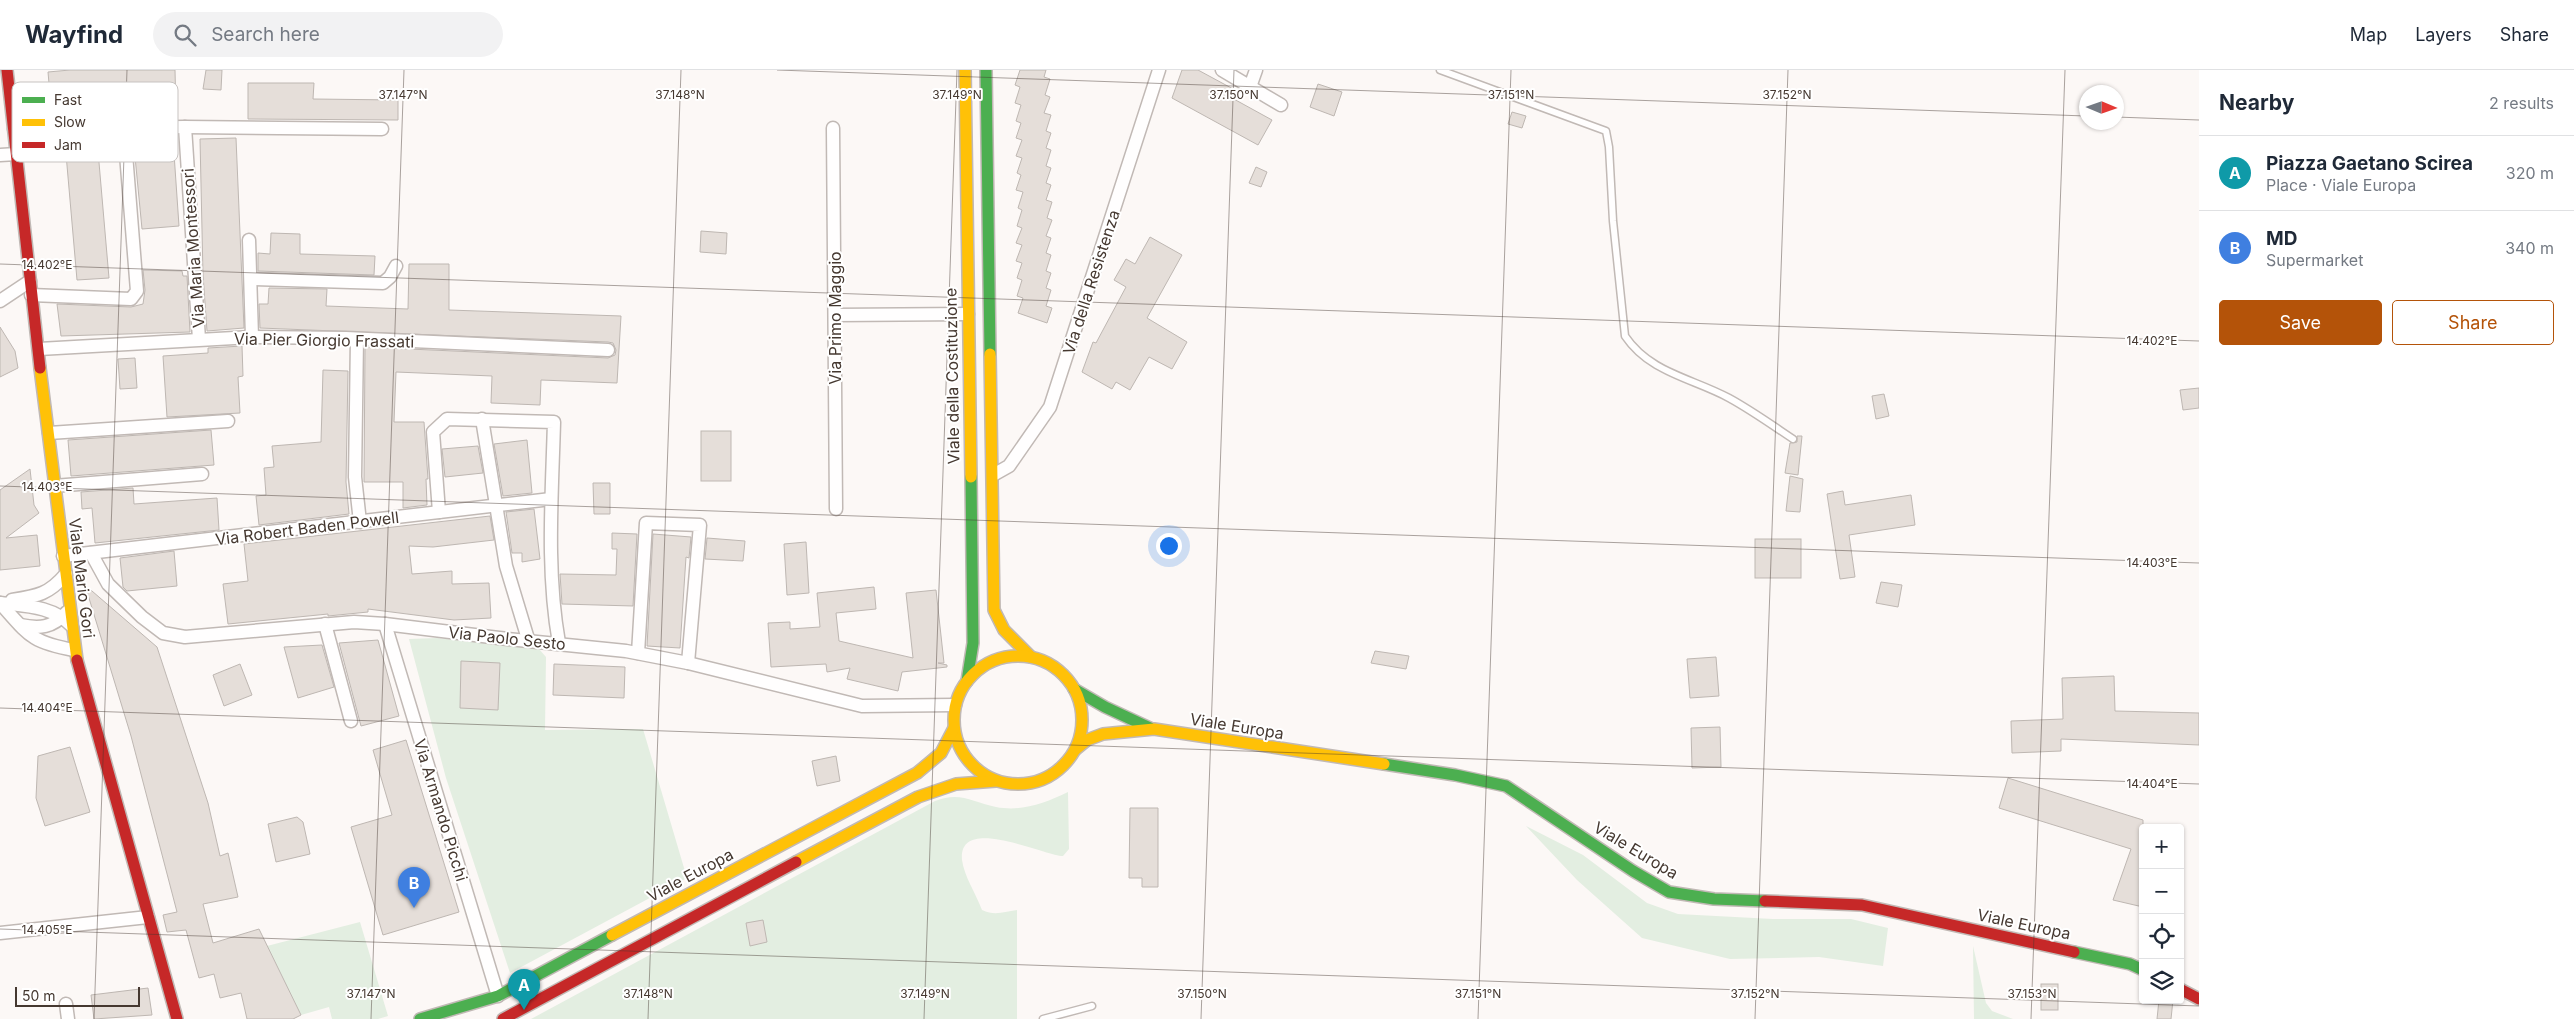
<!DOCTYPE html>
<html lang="en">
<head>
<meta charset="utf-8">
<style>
	:root { --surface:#fff; --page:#f2f2f3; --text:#1f2937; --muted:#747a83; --line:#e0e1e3; --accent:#b45309 }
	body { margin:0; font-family:Inter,sans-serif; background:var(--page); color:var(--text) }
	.controls { position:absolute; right:15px; bottom:15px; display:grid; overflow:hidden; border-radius:5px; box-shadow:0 1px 4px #0004 }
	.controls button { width:45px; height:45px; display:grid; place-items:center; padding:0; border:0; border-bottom:1px solid var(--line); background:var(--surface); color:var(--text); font:25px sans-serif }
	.compass { position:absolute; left:2079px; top:15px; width:45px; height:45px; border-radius:50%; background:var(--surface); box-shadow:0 1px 4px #0004; rotate:92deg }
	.scale { position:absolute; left:15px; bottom:12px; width:125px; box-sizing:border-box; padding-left:5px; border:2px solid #453830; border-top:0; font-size:14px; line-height:18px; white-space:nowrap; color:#453830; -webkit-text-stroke:4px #fff; paint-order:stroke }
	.you { position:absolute; left:1168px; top:475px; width:18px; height:18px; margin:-12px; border:4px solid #fff; border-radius:50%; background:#1a73e8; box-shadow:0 0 0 8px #1a73e833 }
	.badge { display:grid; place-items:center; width:32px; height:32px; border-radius:50%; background:var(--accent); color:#fff; font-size:16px; font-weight:700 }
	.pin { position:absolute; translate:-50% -41px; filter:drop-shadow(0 1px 2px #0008) }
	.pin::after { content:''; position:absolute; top:26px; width:18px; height:15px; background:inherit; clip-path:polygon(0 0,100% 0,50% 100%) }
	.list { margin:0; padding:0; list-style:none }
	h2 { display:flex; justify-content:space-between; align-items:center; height:65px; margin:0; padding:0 20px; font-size:21px }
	h2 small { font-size:16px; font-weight:400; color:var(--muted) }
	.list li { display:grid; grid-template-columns:32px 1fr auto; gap:15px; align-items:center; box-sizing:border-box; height:75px; padding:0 20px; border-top:1px solid var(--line) }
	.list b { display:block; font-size:19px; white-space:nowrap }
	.list p { margin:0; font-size:16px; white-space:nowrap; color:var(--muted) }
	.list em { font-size:16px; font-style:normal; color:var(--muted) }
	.actions { display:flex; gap:10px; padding:15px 20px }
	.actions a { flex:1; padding:11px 0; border:1px solid var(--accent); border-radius:5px; text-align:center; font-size:18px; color:var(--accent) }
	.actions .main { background:var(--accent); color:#fff }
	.icon { flex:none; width:28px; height:28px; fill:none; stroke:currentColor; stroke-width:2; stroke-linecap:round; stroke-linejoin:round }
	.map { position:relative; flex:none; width:2199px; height:949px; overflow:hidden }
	header { display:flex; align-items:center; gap:30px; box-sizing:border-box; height:70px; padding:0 25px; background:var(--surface); border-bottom:1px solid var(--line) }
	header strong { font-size:24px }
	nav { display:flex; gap:28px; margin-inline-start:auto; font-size:18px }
	.search { width:350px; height:45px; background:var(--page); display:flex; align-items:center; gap:12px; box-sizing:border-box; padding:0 18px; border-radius:28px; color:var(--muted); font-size:19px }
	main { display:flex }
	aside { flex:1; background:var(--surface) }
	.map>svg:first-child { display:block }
</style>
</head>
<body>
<header>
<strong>Wayfind</strong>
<div class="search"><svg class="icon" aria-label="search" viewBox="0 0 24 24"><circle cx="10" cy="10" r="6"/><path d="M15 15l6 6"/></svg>Search here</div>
<nav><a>Map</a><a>Layers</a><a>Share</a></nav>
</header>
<main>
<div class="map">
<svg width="2199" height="949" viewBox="0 0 2199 949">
	<rect width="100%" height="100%" fill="#fcf8f6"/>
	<!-- green -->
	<g fill="#e3eee1">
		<polygon points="437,568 539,579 546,587 545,660 643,659 687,808 510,903 446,708 409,569"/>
		<path d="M1068,722L1069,779L1063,786C1042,785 958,744 962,790C964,806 976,824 982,840C995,846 1003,842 1017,840V949H531L935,731C960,721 972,732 996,737C1022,742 1045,733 1068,722Z"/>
		<polygon points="1526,756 1583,785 1647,833 1678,844 1773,849 1851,849 1888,858 1883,896 1819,887 1730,889 1642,868 1577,810"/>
		<polygon points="360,852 388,946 378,949 332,949 329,937 301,945 267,876"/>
		<polygon points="1973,876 1986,933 1992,941 2013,949 1974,949"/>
	</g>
	<!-- building -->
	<g fill="#e5ded9" stroke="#beb7b2">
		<polygon points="70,0 175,0 176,42 148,43 148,49 52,48 48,2"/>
		<polygon points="206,0 222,0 221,20 203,19"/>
		<polygon points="1020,0 1046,0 1044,7 1050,9 1045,25 1050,27 1044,43 1051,45 1046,61 1051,63 1046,78 1051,80 1046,96 1051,98 1046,113 1051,115 1046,130 1052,132 1047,148 1052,150 1046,166 1051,168 1046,183 1051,185 1046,201 1051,203 1046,218 1051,220 1046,236 1052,238 1047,253 1018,243 1023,228 1017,226 1022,210 1017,208 1022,193 1016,191 1022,175 1016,173 1022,158 1017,156 1022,140 1018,138 1023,122 1016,120 1021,105 1017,103 1022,88 1016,86 1022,70 1016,68 1021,53 1016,51 1021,35 1015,33 1020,17 1015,15"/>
		<polygon points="1182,0 1198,0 1235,20 1232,28 1272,50 1258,75 1172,28"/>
		<polygon points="248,13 314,13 313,29 398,30 398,50 248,49"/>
		<polygon points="1318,14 1342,22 1334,46 1310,37"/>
		<polygon points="1512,42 1526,46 1522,58 1508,54"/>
		<polygon points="133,66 147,66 147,69 173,69 179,156 142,159"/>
		<polygon points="236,68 244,258 207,261 203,205 200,69"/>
		<polygon points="98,81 109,208 77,210 66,84"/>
		<polygon points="1256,97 1267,102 1261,117 1249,113"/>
		<polygon points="701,161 727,163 726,184 700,182"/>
		<polygon points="271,163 300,164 300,184 375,186 374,205 258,201 258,183 270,184"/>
		<polygon points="1150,167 1182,185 1147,248 1187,272 1172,299 1149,287 1130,320 1116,312 1112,319 1082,302 1093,272 1096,273 1126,217 1114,210 1126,189 1135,194"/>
		<polygon points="409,194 449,194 449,240 621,246 617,313 541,310 540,335 491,333 492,306 396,302 394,352 424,352 428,409 426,409 427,435 403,438 403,412 364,412 365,277 608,288 615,285 616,280 613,273 608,272 260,258 259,234 268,234 269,218 327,219 326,236 408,239"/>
		<polygon points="143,200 182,201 183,206 187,206 190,262 61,266 57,234 131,237 143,234 145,220"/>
		<polygon points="0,257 15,281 18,298 0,307"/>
		<polygon points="242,276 243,306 238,307 240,343 167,347 163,286 208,283 208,278"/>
		<polygon points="135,288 137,318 120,319 118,289"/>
		<polygon points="323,300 348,301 346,412 349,444 259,455 256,426 266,425 264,398 274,397 272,376 321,372"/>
		<polygon points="2199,318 2199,338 2183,340 2180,320"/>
		<polygon points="1884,324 1889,346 1876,349 1872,326"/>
		<polygon points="211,360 214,395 71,406 68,370"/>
		<rect x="701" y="361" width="30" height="50"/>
		<polygon points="1797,366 1802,366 1798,405 1785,403 1790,373 1797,372"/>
		<polygon points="527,370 532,423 503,426 494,374"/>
		<polygon points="478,376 483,403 445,407 442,379"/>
		<polygon points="30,399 34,435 39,443 6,468 37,465 40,496 0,500 0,420"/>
		<polygon points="1790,406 1803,409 1800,442 1786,441"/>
		<polygon points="593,413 610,413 610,444 594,444"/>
		<polygon points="133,418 134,434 217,428 219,460 95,473 92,438 82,439 81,422"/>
		<polygon points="1843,421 1845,435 1911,425 1915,455 1849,465 1855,507 1840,509 1827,424"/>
		<polygon points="534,439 540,489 522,492 522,483 512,483 506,442"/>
		<polygon points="490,446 494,470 433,477 409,476 412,504 452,501 452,514 489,513 491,548 454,550 368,539 368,542 328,546 328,544 228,554 223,514 248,511 244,474"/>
		<polygon points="612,463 637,464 633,536 562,534 560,504 616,505 617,479 612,479"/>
		<polygon points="653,464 691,467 689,488 686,487 680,578 647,576"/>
		<polygon points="707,468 745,471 743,491 705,489"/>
		<rect x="1755" y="469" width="46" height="39"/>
		<polygon points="806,472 809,523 787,525 784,474"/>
		<polygon points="174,481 177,516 127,521 123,517 120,488"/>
		<polygon points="1881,512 1902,515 1898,537 1876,533"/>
		<polygon points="85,515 157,577 208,733 220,786 228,783 238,827 203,834 213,873 259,859 301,945 293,949 247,949 241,923 220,928 214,904 199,908 186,860 167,862 163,845 177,842 131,666"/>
		<polygon points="874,517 876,539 836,543 839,571 913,588 906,523 936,520 944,593 938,593 947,595 947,597 902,602 898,621 847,609 850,598 827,602 826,594 771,597 768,553 790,552 790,559 820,557 817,523"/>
		<polygon points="378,570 399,646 361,656 339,573"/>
		<polygon points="322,575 334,617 298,628 284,577"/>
		<polygon points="1375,581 1409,586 1406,599 1371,593"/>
		<polygon points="1716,587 1719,626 1690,628 1687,589"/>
		<polygon points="461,591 500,593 498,640 460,638"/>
		<polygon points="240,594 252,625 224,636 213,605"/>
		<polygon points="554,594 625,597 624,628 553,625"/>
		<polygon points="2114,606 2115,641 2199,643 2199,675 2061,669 2061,681 2012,683 2011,651 2063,649 2062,608"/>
		<polygon points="1720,657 1721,697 1692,698 1691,658"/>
		<polygon points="406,670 459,842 383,865 351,757 392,745 373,680"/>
		<polygon points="70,677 90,742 45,756 36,728 38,686"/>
		<polygon points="836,686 840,711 817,716 812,691"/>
		<polygon points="2008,708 2143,750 2143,837 2113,830 2131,779 1999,738"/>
		<polygon points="1130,738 1158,738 1158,817 1142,817 1142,808 1129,808"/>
		<polygon points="297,747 303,752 310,784 276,792 268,754"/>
		<polygon points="763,850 767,872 750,876 746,853"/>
		<rect x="2041" y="914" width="17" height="26"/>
		<polygon points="148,918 152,945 94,949 91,925"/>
		<polygon points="2159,930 2173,930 2171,949 2157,949"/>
	</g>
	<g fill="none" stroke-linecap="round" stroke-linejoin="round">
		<defs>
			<g id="lane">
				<path d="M1440,0L1606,61L1609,77L1613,151L1625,266C1650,303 1692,308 1729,328C1751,340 1772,355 1793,369"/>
				<polyline points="1043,949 1092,936"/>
			</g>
			<g id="street">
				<polyline points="1222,0 1281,35"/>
				<polyline points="1250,17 1256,0"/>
				<polyline points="185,57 199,269"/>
				<polyline points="833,58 836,439"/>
				<polyline points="14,59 185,57 382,59"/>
				<polyline points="0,85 17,84"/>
				<polyline points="249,170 252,267"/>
				<polyline points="251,209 383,213 390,207 396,196"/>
				<polyline points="31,225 131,229 137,221 124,59"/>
				<polyline points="0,231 30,211"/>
				<polyline points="835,245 968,244"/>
				<polyline points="357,269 355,407 360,452"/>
				<polyline points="39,279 252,267 346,268 608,280"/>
				<polyline points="482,349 506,496 528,569"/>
				<polyline points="49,363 228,351"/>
				<polyline points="993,405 1009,396 1050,337 1159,0"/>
				<polyline points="54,416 202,404"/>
				<path d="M439,442L433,362L447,349L554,352C552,426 546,500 559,573"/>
				<polyline points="91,483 108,514 142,547 163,563 185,567 354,552 385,554 499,568 626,581 688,593 862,636 955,635"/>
				<polyline points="63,486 551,429"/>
				<path d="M12,530C38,526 49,524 66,504"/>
				<path d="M0,533C29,565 30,572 74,580"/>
				<path d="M0,533C26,536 53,536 72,556"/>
				<polyline points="325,554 351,651"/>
				<polyline points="385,554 498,926"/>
				<path d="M20,555C40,559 52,558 67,542"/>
				<polyline points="638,583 646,453 700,455 688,593"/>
				<polyline points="0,863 148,847"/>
				<polyline points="66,934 68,949"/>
			</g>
			<g id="fast">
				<polyline points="986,0 990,284"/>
				<polyline points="967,611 973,573 971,407"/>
				<polyline points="1074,619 1105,637 1150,658"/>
				<polyline points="1384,694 1455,705 1506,716 1633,801 1669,822 1714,829 1765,831"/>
				<polyline points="2074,882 2130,894 2143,900"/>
				<polyline points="420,949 498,926 612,865"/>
			</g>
			<g id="slow">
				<polyline points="965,0 971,407"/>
				<polyline points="990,284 994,540 1004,560 1031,587"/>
				<polyline points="40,298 77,590"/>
				<circle cx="1018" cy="650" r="64"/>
				<polyline points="1076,679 1087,670 1103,664 1154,659 1384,694"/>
				<polyline points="796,792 918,727 956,714 996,711"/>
				<polyline points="612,865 917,703 941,683 954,658"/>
			</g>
			<g id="jam">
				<polyline points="7,0 40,298"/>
				<polyline points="77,590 177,949"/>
				<polyline points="1765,831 1862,835 2074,882"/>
				<polyline points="2180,919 2199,929"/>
				<polyline points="503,949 796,792"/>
			</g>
		</defs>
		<!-- lane casing -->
		<use href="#lane" stroke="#c1b9b5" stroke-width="9"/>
		<!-- street casing -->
		<use href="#street" stroke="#c1b9b5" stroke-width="15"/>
		<!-- fast casing -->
		<use href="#fast" stroke="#c1b9b5" stroke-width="14"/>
		<!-- slow casing -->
		<use href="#slow" stroke="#c1b9b5" stroke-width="14"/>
		<!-- jam casing -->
		<use href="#jam" stroke="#c1b9b5" stroke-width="14"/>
		<!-- lane -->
		<use href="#lane" stroke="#fffefe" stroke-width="6"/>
		<!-- street -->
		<use href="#street" stroke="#fffefe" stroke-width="12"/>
		<!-- fast -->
		<use href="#fast" stroke="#4caf50" stroke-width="11"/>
		<!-- slow -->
		<use href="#slow" stroke="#ffc107" stroke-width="11"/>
		<!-- jam -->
		<use href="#jam" stroke="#c62828" stroke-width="11"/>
	</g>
	<!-- ticks -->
	<path fill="none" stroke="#453830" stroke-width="1" stroke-opacity="0.45" d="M777,0L2086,46M2116,47L2199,50M0,194L2199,271M0,416L2199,493M0,638L2199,714M0,859L2199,936M94,949L127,0M371,949L404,0M648,949L681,0M924,949L957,0M1201,949L1234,0M1478,949L1511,0M1755,949L1788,0M2031,949L2065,0"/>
	<g text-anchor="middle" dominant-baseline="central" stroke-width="4" stroke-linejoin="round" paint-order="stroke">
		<!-- street labels -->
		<g font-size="16" fill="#453830" stroke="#fff">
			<text transform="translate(193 178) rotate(-94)">Via Maria Montessori</text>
			<text transform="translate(1091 212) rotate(-72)">Via della Resistenza</text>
			<text transform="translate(835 248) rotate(-90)">Via Primo Maggio</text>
			<text transform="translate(324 270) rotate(1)">Via Pier Giorgio Frassati</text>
			<text transform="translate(952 306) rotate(-91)">Viale della Costituzione</text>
			<text transform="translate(307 458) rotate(-7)">Via Robert Baden Powell</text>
			<text transform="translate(82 508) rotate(83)">Viale Mario Gori</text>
			<text transform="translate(507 568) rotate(6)">Via Paolo Sesto</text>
			<text transform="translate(1237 656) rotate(9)">Viale Europa</text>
			<text transform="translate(441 740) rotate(73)">Via Armando Picchi</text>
			<text transform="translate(1636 780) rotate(31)">Viale Europa</text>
			<text transform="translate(690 805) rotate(-28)">Viale Europa</text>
			<text transform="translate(2024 854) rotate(12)">Viale Europa</text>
		</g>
	</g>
	<!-- legend -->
	<rect x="12" y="12" width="166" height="80" rx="8" fill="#fff" stroke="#c7c3c1" stroke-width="1"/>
	<rect x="22" y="27" width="23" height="6" fill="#4caf50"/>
	<rect x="22" y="49" width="23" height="7" fill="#ffc107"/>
	<rect x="22" y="72" width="23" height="6" fill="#c62828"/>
	<g font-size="14" fill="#453830">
		<text x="54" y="35">Fast</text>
		<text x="54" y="57">Slow</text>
		<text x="54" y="80">Jam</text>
	</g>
	<g font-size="12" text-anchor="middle" fill="#453830" stroke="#fff" stroke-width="4" stroke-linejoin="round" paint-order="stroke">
		<text x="403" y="29">37.147°N</text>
		<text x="680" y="29">37.148°N</text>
		<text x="957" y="29">37.149°N</text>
		<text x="1234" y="29">37.150°N</text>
		<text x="1511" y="29">37.151°N</text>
		<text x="1787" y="29">37.152°N</text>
		<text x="47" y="199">14.402°E</text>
		<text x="2152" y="275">14.402°E</text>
		<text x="47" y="421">14.403°E</text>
		<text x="2152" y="497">14.403°E</text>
		<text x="47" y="642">14.404°E</text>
		<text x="2152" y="718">14.404°E</text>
		<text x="47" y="864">14.405°E</text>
		<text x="371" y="928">37.147°N</text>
		<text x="648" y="928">37.148°N</text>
		<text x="925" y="928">37.149°N</text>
		<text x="1202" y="928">37.150°N</text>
		<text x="1478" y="928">37.151°N</text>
		<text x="1755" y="928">37.152°N</text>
		<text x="2032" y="928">37.153°N</text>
	</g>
</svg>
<div class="controls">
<button>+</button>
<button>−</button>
<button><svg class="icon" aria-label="locate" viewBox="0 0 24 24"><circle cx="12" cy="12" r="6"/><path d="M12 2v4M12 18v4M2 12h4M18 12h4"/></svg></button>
<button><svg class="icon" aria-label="layers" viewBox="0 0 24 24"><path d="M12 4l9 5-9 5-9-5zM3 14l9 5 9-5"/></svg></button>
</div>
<svg class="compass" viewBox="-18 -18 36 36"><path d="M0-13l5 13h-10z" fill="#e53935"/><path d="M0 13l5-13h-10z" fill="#747a83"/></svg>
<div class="scale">50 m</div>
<div class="you"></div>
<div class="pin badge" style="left:524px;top:940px;background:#0f9aa8">A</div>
<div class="pin badge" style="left:414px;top:838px;background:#3f7fe0">B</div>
</div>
<aside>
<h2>Nearby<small>2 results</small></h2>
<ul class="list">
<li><span class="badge" style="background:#0f9aa8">A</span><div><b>Piazza Gaetano Scirea</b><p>Place · Viale Europa</p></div><em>320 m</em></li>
<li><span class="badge" style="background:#3f7fe0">B</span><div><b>MD</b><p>Supermarket</p></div><em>340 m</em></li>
</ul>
<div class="actions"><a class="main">Save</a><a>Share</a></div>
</aside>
</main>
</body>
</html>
